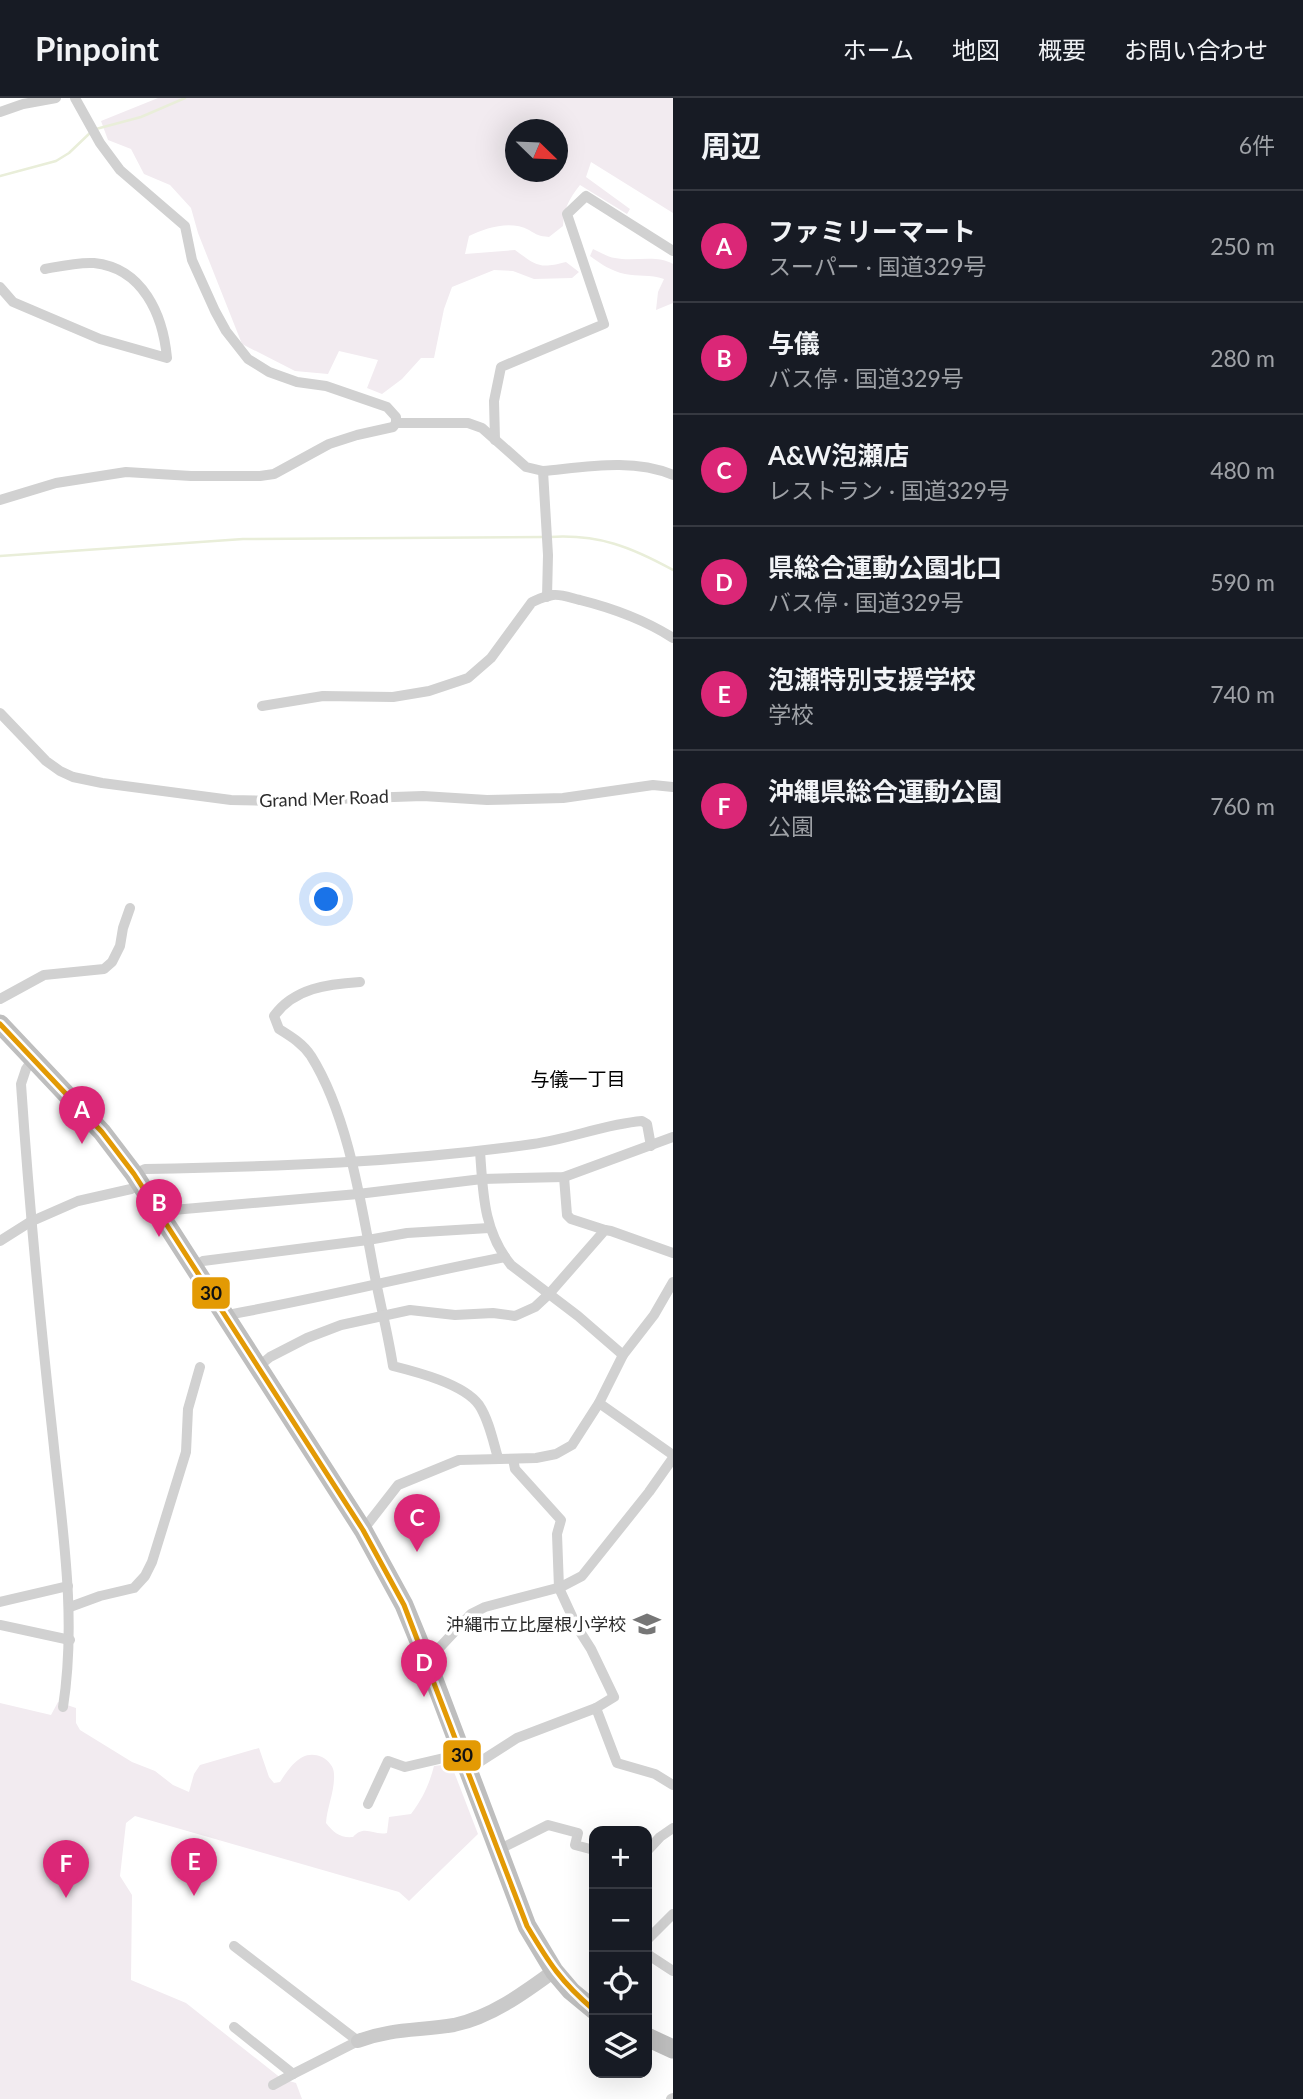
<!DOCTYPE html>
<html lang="ja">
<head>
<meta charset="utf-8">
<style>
	:root { --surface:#171b24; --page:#20242c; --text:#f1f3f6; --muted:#9ea1a6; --line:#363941; --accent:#db2777 }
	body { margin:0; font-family:Lato,"Noto Sans JP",sans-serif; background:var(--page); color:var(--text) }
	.controls { position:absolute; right:21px; bottom:21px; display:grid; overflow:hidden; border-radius:14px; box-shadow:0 7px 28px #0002 }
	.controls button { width:63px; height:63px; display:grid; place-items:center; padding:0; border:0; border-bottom:2px solid var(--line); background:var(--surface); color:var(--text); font:35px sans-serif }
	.compass { position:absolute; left:505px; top:21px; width:63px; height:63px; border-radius:50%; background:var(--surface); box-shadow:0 7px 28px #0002; rotate:113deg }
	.you { position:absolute; left:327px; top:802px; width:24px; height:24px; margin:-18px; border:5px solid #fff; border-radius:50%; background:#1a73e8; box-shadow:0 0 0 10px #1a73e833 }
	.badge { display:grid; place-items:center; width:46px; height:46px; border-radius:50%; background:var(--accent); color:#fff; font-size:23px; font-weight:700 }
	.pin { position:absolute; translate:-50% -58px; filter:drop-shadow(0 2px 4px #0008) }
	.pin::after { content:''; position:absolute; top:37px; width:24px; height:21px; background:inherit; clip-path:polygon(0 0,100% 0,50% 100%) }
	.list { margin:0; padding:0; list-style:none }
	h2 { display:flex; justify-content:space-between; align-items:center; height:91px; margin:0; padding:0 28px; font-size:30px }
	h2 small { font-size:23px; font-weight:400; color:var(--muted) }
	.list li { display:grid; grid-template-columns:46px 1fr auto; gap:21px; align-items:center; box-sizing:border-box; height:112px; padding:0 28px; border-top:2px solid var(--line) }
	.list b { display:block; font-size:26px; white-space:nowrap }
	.list p { margin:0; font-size:23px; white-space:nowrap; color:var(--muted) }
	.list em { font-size:23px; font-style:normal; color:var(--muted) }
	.icon { flex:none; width:38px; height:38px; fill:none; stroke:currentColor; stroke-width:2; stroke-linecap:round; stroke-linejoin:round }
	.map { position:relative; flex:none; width:673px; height:2001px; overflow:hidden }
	header { display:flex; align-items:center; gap:42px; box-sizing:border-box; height:98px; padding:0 35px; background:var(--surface); border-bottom:2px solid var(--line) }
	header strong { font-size:33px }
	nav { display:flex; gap:38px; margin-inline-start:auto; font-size:24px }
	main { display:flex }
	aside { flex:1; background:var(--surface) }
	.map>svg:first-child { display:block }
</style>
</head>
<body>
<header>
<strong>Pinpoint</strong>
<nav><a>ホーム</a><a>地図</a><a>概要</a><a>お問い合わせ</a></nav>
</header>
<main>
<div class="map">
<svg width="673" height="2001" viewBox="0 0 673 2001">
	<rect width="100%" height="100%" fill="#fff"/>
	<!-- green -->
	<g fill="#f2ebf0" fill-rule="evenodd">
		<path d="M158,0H673V115L591,64L586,79L630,111L627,116L580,87C569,101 564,110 563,128L549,139C539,138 537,137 529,132C510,122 486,130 469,138L465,156L515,152C537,168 539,171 566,164L579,174L572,180L534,181L513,173L494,172L452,189L444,211L434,260H421L402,281L382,296L367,290L378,262L339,253L328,276L295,273L242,246L198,135L191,110L170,87L144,76L131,51L108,42L101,23ZM516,32H558V74H516Z"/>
		<path d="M593,151C600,154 607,159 615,160C634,164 657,156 673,166V205L656,212L658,194L664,181C650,176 638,179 625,176C611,173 601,166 590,158Z"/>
		<path d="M58,1604L76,1610V1625L80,1632L132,1664L155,1673L173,1687L189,1694L194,1676L200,1667L259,1650L269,1679L274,1685L280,1684C290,1669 302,1650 322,1659C329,1663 334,1669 334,1676C335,1693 327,1709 326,1725C334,1735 340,1740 353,1739C365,1726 373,1738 387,1735L389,1719L411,1716C423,1700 429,1687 434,1668L451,1666L478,1736L409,1803L399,1794L135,1718L126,1725L120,1778L132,1797L131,1882L186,1905L282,1981L296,1985L302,2001H0V1605L51,1617Z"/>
	</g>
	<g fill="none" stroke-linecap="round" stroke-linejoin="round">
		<!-- stream -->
		<g stroke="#e9eed9" stroke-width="2.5">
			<polyline points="96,31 141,19 185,0"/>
			<polyline points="0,78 56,63 69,55 91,34"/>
			<path d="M550,439C599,436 631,449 673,472"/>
			<polyline points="0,458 243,441 544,439"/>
		</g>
		<!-- street -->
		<g stroke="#d1d1d1" stroke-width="10">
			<polyline points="75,0 100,45 120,72 185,128 192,162 215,213 226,233 248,261 269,274 297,284 326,288 387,309 396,319 396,325"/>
			<polyline points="0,14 23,6 56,0"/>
			<path d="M0,189L13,204L100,241L167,260C163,217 143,170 94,165C78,164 61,168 45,171"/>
			<polyline points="495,342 494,303 501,269 604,226 567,116 586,98 673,153"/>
			<polyline points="543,373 548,457 547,499"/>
			<path d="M0,402L56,385L126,374L191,378H260L274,376L329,346L357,337L393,329L396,325H468L482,330L526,369L543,373C586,369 633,360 673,377"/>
			<path d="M262,608L323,598L393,599L429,593L468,580L491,560L532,504C539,501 545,498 553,497C562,496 571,500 580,502C612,510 645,522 673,540"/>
			<polyline points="0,615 46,663 60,673 73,679 102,685 231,702 277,703 423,698 487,702 563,700 653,687 673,689"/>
			<path d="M360,884C328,886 294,890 274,918L279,931C292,939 303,946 311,958C348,1017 361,1105 374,1174C380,1205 388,1236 393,1268C417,1274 464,1286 479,1307C489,1322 493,1343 498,1360"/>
			<polyline points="0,901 44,877 104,871 112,864 120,848 123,830 130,810"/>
			<path d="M33,961L26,971L21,986C29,1104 40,1222 53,1340C62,1429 77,1519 63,1609"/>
			<path d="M480,1053C483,1094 483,1133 511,1167L578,1218L623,1257"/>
			<path d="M134,1076L145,1071C275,1069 405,1064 533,1046C570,1041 605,1026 642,1023L647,1026L651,1048"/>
			<polyline points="564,1079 567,1117 571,1121 605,1132"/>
			<polyline points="163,1119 173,1112 358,1096 482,1081 564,1079 673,1039"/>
			<polyline points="0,1143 30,1124 78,1103 131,1091 140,1085"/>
			<polyline points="194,1168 203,1163 368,1142 407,1135 489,1130"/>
			<path d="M226,1217C320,1201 411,1177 505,1159"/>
			<polyline points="258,1269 270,1259 307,1240 341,1227 410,1212 455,1217 493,1215 515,1218 535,1209 549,1196 605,1132 611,1133 673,1155"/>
			<polyline points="599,1305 673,1357"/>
			<polyline points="363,1432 398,1387 459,1362 536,1360 556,1356 572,1347 599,1305 623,1257 654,1217 673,1184"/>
			<polyline points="0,1504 68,1488"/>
			<polyline points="70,1509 100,1498 134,1490 145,1478 152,1464 186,1354 188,1311 200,1269"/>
			<polyline points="0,1527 70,1542"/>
			<polyline points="427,1563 471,1516 485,1509 561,1489 582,1478 649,1394 673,1360"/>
			<polyline points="596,1610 617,1665 655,1676 673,1687"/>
			<polyline points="467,1672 517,1640 596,1610 614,1599 591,1551 577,1529 559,1490 557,1436 561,1422 515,1371 513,1361"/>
			<polyline points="368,1706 388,1663 405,1669 448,1659 460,1654"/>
			<polyline points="498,1752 548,1727 578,1735 575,1747 594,1752"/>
			<polyline points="647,1753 660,1739 673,1730"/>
			<polyline points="647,1842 673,1816"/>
			<polyline points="647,1856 673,1873"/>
			<polyline points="234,1929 293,1976 358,1943 234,1848"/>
			<polyline points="273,1987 293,1976"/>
			<polyline points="671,2001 673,2000"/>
		</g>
		<!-- secondary -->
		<path stroke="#cacaca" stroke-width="14" d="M358,1943C392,1930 420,1933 454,1927C491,1919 524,1895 554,1873"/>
		<!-- highway -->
		<g stroke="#bebebe" stroke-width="19">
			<polyline points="0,926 102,1034 134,1076 363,1432 404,1507 427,1563 527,1828 554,1873 571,1893 594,1912"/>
			<polyline points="647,1939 673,1951"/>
		</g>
		<defs>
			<path id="bus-1" d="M0,926L102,1034L134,1076L363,1432L404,1507L527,1828C549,1865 561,1884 594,1912"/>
		</defs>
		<!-- bus-1 casing -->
		<use href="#bus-1" stroke="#fff" stroke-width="10"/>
		<!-- bus-1 -->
		<use href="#bus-1" stroke="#e39a04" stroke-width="5"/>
	</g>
	<!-- icons -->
	<defs>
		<symbol id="school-bare" viewBox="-9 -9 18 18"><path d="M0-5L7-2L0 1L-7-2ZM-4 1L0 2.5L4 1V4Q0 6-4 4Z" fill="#767676" stroke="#fff" stroke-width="2.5" paint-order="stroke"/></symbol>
	</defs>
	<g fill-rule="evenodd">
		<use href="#school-bare" x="628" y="1507" width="38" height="38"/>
	</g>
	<g text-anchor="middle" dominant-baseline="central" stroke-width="7" stroke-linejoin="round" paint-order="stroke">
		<!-- street labels -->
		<g font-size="18" fill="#2c2c2c" stroke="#fff">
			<text transform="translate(324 700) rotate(-2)">Grand Mer Road</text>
		</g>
		<!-- poi labels -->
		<g font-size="18" fill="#2c2c2c" stroke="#fff" text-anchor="end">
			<text x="626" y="1526">沖縄市立比屋根小学校</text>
		</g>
		<!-- neighbourhood labels -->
		<g font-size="19" fill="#000" stroke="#fff">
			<text x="578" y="980">与儀一丁目</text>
		</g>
	</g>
	<g stroke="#fff" stroke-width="2.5">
		<rect x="191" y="1178" width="40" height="34" rx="7" fill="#e39a04"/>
		<rect x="442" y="1641" width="40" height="33" rx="7" fill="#e39a04"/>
	</g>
	<g font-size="19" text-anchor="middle" font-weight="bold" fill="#111">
		<text x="211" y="1202">30</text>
		<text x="462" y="1664">30</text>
	</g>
</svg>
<div class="controls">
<button>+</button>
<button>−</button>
<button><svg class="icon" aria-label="locate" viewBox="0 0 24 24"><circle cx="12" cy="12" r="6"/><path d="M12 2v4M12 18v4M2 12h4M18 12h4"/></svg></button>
<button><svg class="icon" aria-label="layers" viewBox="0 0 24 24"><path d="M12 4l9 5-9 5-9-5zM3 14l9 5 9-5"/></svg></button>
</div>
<svg class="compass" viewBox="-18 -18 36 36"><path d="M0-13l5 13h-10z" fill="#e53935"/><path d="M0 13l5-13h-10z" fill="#9ea1a6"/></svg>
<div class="you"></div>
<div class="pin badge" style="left:82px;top:1046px">A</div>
<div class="pin badge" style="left:159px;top:1139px">B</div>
<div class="pin badge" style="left:417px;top:1454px">C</div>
<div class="pin badge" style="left:424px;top:1599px">D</div>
<div class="pin badge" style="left:194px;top:1798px">E</div>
<div class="pin badge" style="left:66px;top:1800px">F</div>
</div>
<aside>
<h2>周辺<small>6件</small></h2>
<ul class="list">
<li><span class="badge">A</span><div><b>ファミリーマート</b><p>スーパー · 国道329号</p></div><em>250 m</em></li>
<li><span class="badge">B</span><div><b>与儀</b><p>バス停 · 国道329号</p></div><em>280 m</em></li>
<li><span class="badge">C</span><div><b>A&amp;W泡瀬店</b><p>レストラン · 国道329号</p></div><em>480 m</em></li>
<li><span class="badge">D</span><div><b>県総合運動公園北口</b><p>バス停 · 国道329号</p></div><em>590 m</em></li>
<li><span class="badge">E</span><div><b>泡瀬特別支援学校</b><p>学校</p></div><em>740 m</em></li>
<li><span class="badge">F</span><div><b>沖縄県総合運動公園</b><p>公園</p></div><em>760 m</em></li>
</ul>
</aside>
</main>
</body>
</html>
